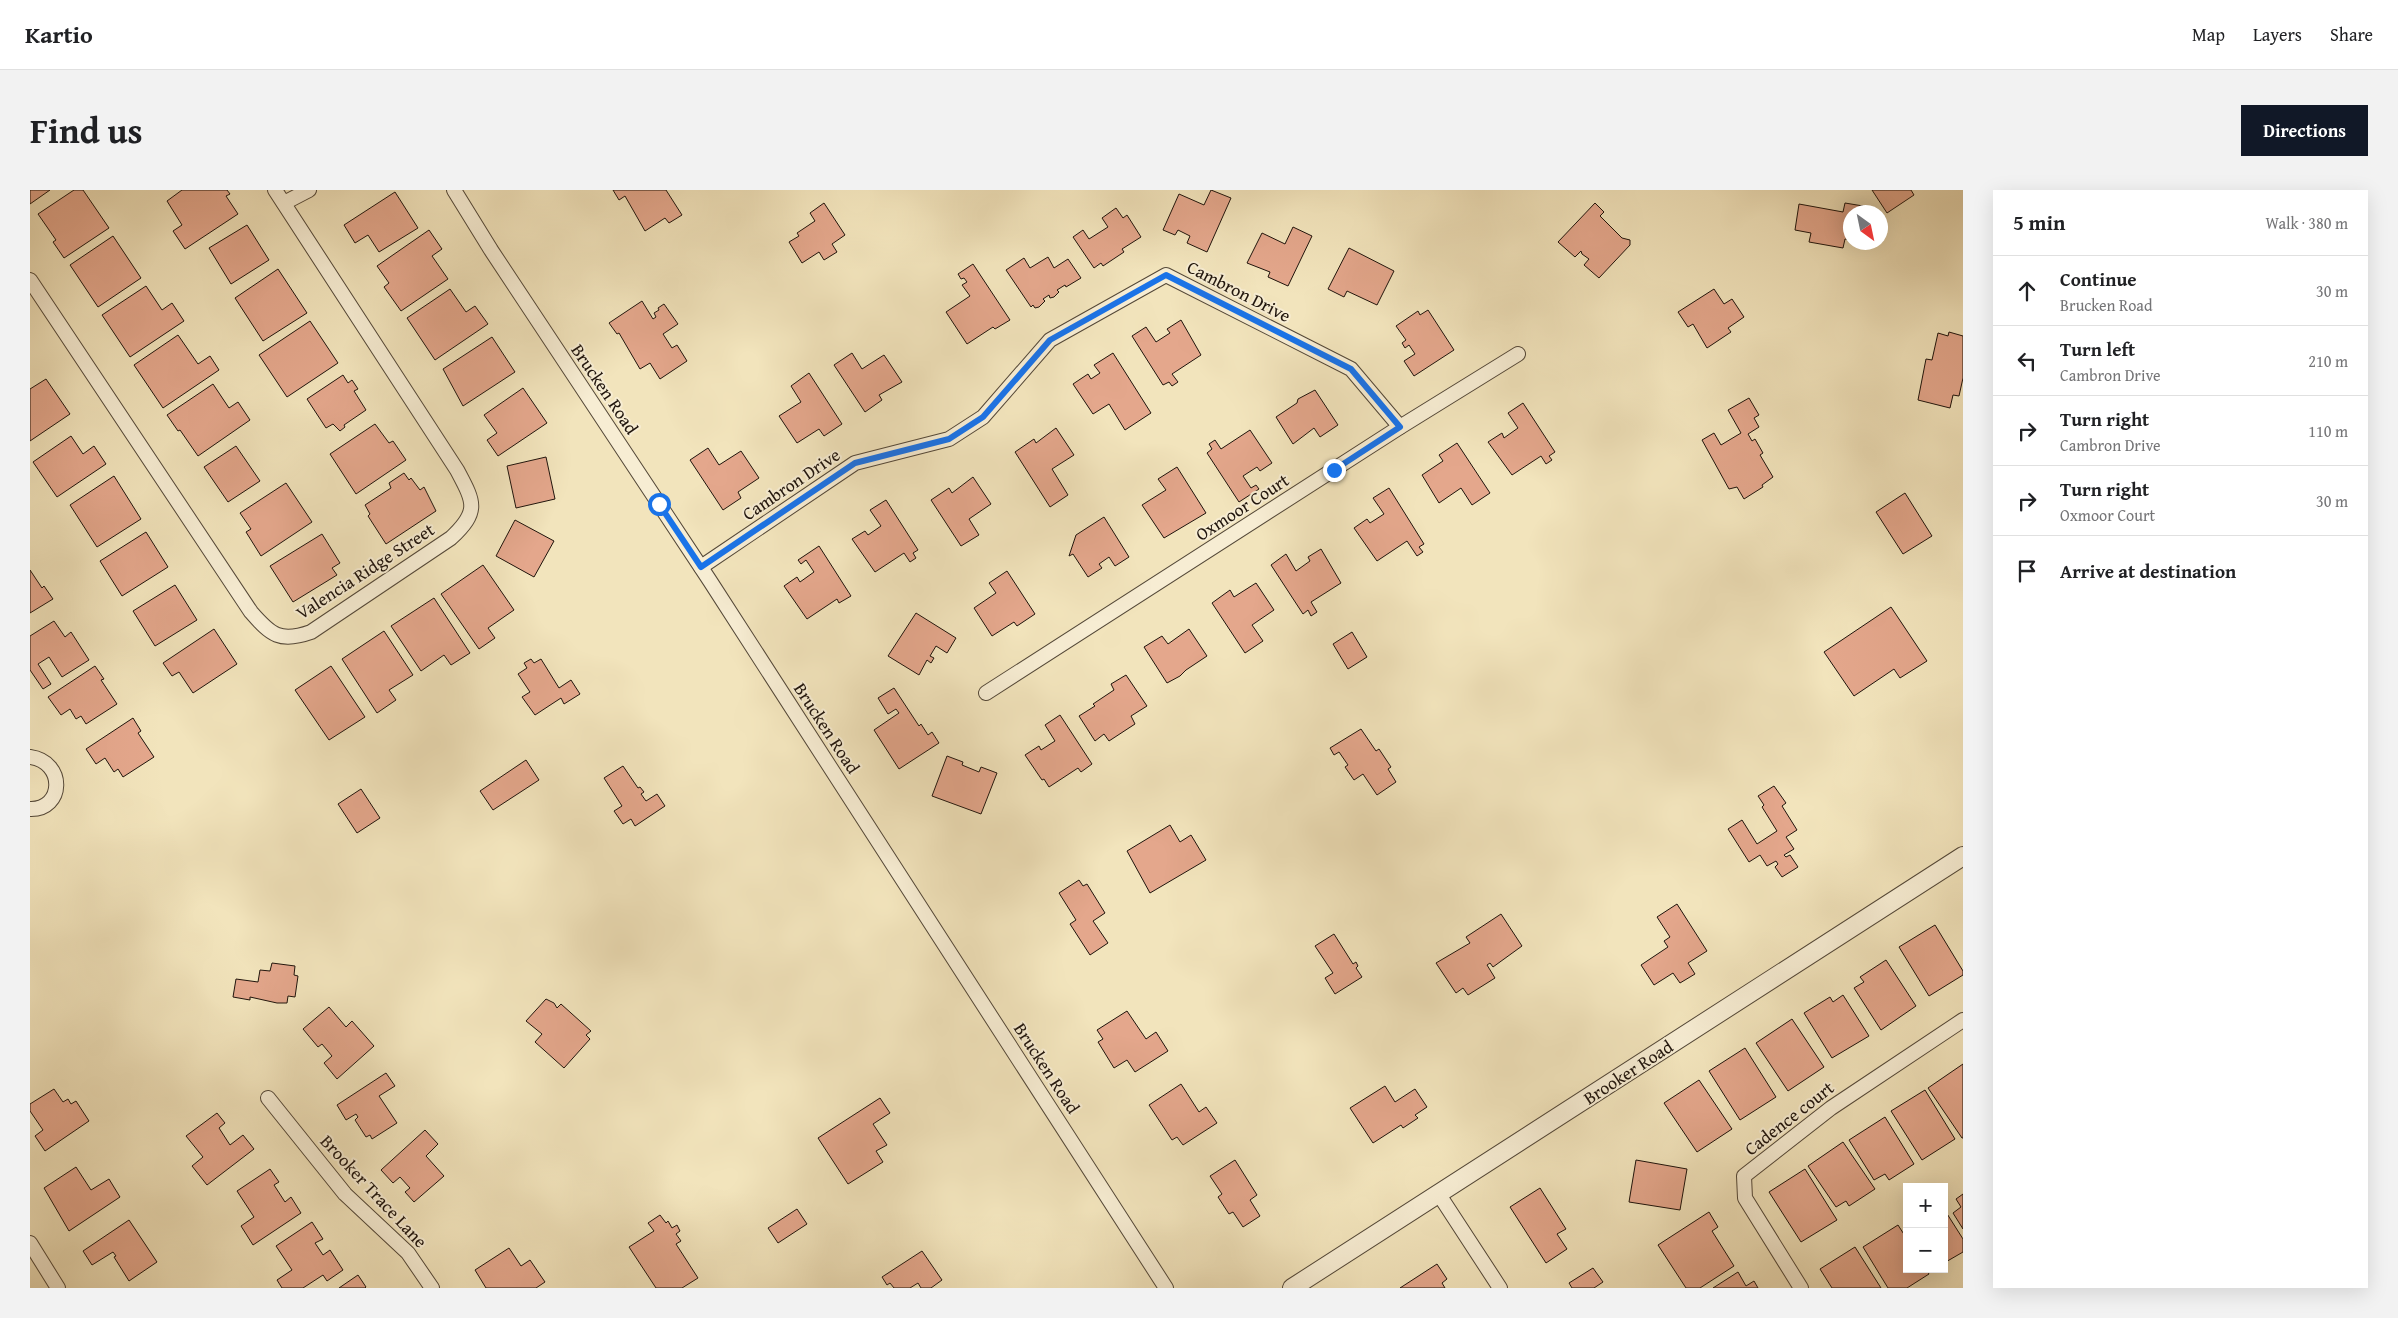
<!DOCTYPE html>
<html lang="en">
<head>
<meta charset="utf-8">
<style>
	:root { --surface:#fff; --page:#f2f2f2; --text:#202124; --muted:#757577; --line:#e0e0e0; --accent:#111827 }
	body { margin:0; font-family:"Gentium Book Plus",serif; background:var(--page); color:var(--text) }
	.controls { position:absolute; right:15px; bottom:15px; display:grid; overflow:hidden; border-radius:0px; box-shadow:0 5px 20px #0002 }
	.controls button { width:45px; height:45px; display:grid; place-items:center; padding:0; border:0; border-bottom:1px solid var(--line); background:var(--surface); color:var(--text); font:25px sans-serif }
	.compass { position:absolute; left:1813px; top:15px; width:45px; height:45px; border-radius:50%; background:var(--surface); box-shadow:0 5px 20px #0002; rotate:147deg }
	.stop { position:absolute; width:15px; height:15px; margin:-11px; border:4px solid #1a73e8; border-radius:50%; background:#fff }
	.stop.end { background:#1a73e8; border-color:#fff; box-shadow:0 1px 5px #0008 }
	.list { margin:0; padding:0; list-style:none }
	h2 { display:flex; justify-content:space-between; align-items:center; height:65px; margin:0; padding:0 20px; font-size:21px }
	h2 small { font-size:16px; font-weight:400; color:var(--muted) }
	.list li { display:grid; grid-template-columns:32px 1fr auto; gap:15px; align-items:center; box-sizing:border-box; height:70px; padding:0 20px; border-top:1px solid var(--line) }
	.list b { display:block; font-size:19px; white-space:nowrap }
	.list p { margin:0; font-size:16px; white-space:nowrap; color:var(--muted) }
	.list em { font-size:16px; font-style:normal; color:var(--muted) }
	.icon { flex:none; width:28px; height:28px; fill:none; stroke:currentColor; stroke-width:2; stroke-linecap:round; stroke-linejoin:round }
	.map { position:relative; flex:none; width:1933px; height:1098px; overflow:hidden; border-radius:0px }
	header { display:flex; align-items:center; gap:30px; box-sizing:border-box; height:70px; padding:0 25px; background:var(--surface); border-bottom:1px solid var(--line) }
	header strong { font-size:24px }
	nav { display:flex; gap:28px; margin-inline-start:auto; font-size:18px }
	.intro { display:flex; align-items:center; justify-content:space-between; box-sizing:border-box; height:120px; padding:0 30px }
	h1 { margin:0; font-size:35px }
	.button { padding:12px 22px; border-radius:0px; background:var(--accent); color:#fff; font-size:18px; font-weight:700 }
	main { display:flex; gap:30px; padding:0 30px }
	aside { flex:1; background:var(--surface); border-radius:0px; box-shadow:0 5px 20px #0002 }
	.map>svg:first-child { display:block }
</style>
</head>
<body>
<header>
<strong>Kartio</strong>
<nav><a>Map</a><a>Layers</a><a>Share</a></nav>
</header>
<div class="intro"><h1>Find us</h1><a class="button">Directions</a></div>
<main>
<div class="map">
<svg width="1933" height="1098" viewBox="0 0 1933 1098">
	<rect width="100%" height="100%" fill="#f2e4bc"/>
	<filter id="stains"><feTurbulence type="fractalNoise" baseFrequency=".004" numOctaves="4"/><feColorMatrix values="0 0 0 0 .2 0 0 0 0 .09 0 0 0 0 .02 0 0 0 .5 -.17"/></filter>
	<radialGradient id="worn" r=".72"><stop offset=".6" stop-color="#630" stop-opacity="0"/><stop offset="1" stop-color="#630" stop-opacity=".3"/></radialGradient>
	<!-- building -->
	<g fill="#e4a78c" stroke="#1f140c">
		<polygon points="0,0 20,0 0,14"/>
		<polygon points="44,0 53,0 79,38 34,68 23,52 26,50 8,24"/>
		<polygon points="152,0 197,0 200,4 196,6 208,24 155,59 143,41 152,35 137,11"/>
		<polygon points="583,0 636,0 652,25 639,33 635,28 615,41 595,6 589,10"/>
		<polygon points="1181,0 1201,8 1177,62 1157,53 1160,46 1148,40 1145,45 1133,40 1149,4 1174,15"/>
		<polygon points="1842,0 1881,0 1884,5 1857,23"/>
		<polygon points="365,2 388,38 349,62 338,45 325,53 314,35"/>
		<polygon points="794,13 815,45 802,54 807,62 794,70 789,62 772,73 759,52 769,46 767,43 785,31 780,23"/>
		<polygon points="1565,13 1574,22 1570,26 1592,48 1600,50 1600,55 1569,88 1554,75 1559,69 1552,64 1551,61 1545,67 1528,52"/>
		<polygon points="1815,13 1833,16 1832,22 1820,22 1820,50 1815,49 1813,58 1779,52 1781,43 1765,40 1769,14 1813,22"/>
		<polygon points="1086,18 1093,28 1097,25 1111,47 1092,59 1094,62 1073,76 1071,73 1064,78 1043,47 1053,40 1059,49 1078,37 1072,28"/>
		<polygon points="217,35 239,70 201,94 179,58"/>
		<polygon points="1263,37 1282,46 1258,96 1238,87 1240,82 1217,73 1232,43 1255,54"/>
		<polygon points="399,40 412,59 402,66 418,89 371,121 354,97 359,93 347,76"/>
		<polygon points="83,46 111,88 68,117 40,75"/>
		<polygon points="1319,58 1364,81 1347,115 1317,101 1314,107 1298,99"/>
		<polygon points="1018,67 1024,78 1038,69 1051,88 1036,97 1035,95 1027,100 1029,102 1024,107 1020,108 1019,105 1013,109 1015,111 1009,117 1005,118 1003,115 1001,117 976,80 994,68 1000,78"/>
		<polygon points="943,74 980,130 965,139 963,137 937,154 916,122 940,106 932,95 937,92 934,88 931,89 928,84"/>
		<polygon points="248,79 277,123 233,151 205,108"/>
		<polygon points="116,96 132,120 142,113 154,131 100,167 72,125"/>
		<polygon points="420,99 436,122 445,116 458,134 405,170 377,128"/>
		<polygon points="1684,99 1694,114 1702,109 1714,127 1698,138 1701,142 1677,158 1663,134 1658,137 1648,122"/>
		<polygon points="612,111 623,129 626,127 624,123 629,120 628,118 634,114 648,134 633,144 642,158 647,155 657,171 630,189 620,173 610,179 589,143 587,144 579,133"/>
		<polygon points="1398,120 1424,160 1384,186 1374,171 1385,164 1379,155 1375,158 1372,153 1376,150 1366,136 1388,121 1390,125"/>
		<polygon points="1151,130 1171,165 1142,184 1148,192 1142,196 1139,192 1133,195 1102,146 1116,137 1126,152 1140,143 1137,139"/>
		<polygon points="280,131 308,173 257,207 229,165"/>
		<polygon points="1919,142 1933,146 1933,188 1929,206 1923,205 1920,218 1888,210 1896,169 1902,170 1908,143 1918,146"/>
		<polygon points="148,145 168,174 180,166 189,180 133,218 104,175"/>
		<polygon points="462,147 485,182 433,216 413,179"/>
		<polygon points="822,163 832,179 854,165 872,192 849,205 852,210 835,222 804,175"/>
		<polygon points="1083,163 1121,223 1095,240 1079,214 1063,224 1043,194 1058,184 1061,189 1070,183 1064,175"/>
		<polygon points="779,183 812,234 794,246 789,239 767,253 749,226 771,212 761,196"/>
		<polygon points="313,185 318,193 322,190 328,199 324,201 336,220 314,235 315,237 310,241 303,234 296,238 277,209"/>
		<polygon points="16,189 40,224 0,251 0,199"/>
		<polygon points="183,194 199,218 208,212 220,230 168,266 150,240 148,241 137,225"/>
		<polygon points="493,198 517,233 468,266 457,250 467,243 454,225"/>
		<polygon points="1285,200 1308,235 1290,247 1284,238 1263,254 1246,227 1267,213 1268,209"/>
		<polygon points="1719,208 1729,225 1724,228 1729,237 1718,244 1722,251 1725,249 1733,263 1730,265 1743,287 1732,295 1733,297 1714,309 1707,297 1699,299 1672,250 1684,243 1691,255 1711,243 1698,220"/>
		<polygon points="1493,213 1525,262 1519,266 1522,270 1516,274 1511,266 1482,285 1458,252 1472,243 1474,248 1488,238 1478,223"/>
		<polygon points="345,234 359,253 363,251 376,270 326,304 300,264"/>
		<polygon points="1026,238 1044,265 1022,279 1038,305 1020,317 985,262 1004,249 1006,253"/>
		<polygon points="1220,240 1242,273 1230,281 1227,277 1213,286 1221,298 1226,295 1229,299 1209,312 1177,263 1182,259 1179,254 1185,250 1191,259"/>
		<polygon points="41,246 53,264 64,256 76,274 27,307 3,272"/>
		<polygon points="1427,253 1460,303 1442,315 1431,298 1409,313 1392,285 1413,271 1409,265"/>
		<polygon points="206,256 230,291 198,312 174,277"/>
		<polygon points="678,258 689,275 711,261 729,288 708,302 711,308 693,320 660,270"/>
		<polygon points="516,267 525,309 486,318 477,276"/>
		<polygon points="1147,277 1176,323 1134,348 1112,315 1136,300 1128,289"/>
		<polygon points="374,283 379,290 381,288 390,300 394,297 406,321 356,354 338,326 340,324 335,315 361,298 359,293"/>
		<polygon points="84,286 111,329 67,357 40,315"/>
		<polygon points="943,287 961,314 939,329 949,345 931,356 901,310 919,298 922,303"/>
		<polygon points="256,293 282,332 231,366 216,342 221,339 210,323"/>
		<polygon points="1359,298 1394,354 1389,357 1393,362 1387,366 1377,351 1347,371 1324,338 1337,329 1340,333 1354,324 1343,308"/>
		<polygon points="1875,303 1902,346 1873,364 1846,322"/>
		<polygon points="856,310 888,360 883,363 886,368 880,372 874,363 845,382 822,349 835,341 838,345 851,336 840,320"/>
		<polygon points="1074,327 1099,367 1085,376 1079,367 1069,374 1072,378 1058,387 1043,364 1039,366 1046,345"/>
		<polygon points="485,330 524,351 504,387 466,366"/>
		<polygon points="116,342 138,377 92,406 70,371"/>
		<polygon points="292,344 310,373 302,378 307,385 263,412 240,376"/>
		<polygon points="789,356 821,406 809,413 807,409 777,429 754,396 767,387 770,392 784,382 776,370 771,374 768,370"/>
		<polygon points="1291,359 1311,393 1281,412 1287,422 1281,426 1278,420 1273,424 1241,375 1256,364 1266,381 1280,371 1278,367"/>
		<polygon points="453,375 484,420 458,438 465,448 449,459 411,404"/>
		<polygon points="0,380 12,398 14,396 23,409 0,423"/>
		<polygon points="977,381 1005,424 987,436 984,432 962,446 944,418 966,403 959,393"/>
		<polygon points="1226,393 1244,420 1222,435 1233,451 1215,463 1182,413 1200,400 1204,407"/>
		<polygon points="145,395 167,430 125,456 103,421"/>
		<polygon points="404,408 440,463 421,475 414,465 391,481 361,436"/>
		<polygon points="1861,417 1897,471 1870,488 1864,479 1824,506 1794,462"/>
		<polygon points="886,423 926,448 917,463 906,456 900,466 904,468 901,473 897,470 889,485 858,466"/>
		<polygon points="24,431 35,447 41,442 59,470 32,487 19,467 8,474 21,494 13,499 0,480 0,446"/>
		<polygon points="184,439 207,474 163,503 149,482 142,486 133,473"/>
		<polygon points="1159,439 1177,466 1156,480 1150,486 1137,493 1114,457 1132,446 1138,454"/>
		<polygon points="354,441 383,485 359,500 366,510 347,523 312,469"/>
		<polygon points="1322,442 1337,467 1318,479 1303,454"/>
		<polygon points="501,469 504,473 511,469 529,498 541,490 550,504 534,514 531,508 505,525 492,507 500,502 488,484 497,478 494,473"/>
		<polygon points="65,476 74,489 71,490 87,514 56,534 51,526 46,529 40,519 31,525 18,507"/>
		<polygon points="301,476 335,527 299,550 265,500"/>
		<polygon points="1096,485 1117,516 1101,526 1105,534 1079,551 1074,544 1065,551 1049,526 1065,516 1063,514 1084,500 1081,494"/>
		<polygon points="864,498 889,536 891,534 898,545 902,542 909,553 869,579 844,540 869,523 866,519 858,524 848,508"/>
		<polygon points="1030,525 1062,574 1051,582 1048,578 1019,597 1014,589 1012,590 995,565 1009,556 1011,560 1025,551 1015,535"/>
		<polygon points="103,528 111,541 108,543 124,567 93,587 88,579 84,582 75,568 66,574 56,559"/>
		<polygon points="1331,539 1346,561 1349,559 1361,577 1358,579 1366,592 1347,605 1333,584 1324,590 1315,577 1318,575 1309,562 1304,565 1300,558"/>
		<polygon points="917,566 933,572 932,575 949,582 951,577 967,583 951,624 902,606"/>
		<polygon points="496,570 509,590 463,620 450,601"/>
		<polygon points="593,576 608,598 610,597 614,602 611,604 616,611 627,604 635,616 605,636 601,629 593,634 584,621 592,616 574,588"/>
		<polygon points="1744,596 1756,613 1752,616 1767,640 1756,647 1764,659 1754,665 1756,667 1760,665 1768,677 1752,687 1745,677 1748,674 1746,671 1737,676 1730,665 1719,672 1698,639 1712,630 1727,654 1747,641 1732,617 1734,615 1728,606"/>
		<polygon points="331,599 350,628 327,643 308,614"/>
		<polygon points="1140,635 1150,652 1161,645 1176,670 1120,703 1097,661"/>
		<polygon points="1049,690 1053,696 1057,694 1075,723 1063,731 1078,753 1060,765 1040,734 1046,730 1029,703"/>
		<polygon points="1647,714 1677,761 1658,773 1665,784 1650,793 1643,783 1624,795 1611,775 1638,757 1634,751 1640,747 1627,727"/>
		<polygon points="1471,724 1492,756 1463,777 1460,773 1457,775 1465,788 1438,805 1433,798 1426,803 1406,773 1440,753 1436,747"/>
		<polygon points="1905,735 1933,781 1933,785 1899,806 1869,757"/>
		<polygon points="1304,744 1323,774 1326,772 1328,776 1326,778 1332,787 1305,804 1295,788 1303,783 1285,756"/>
		<polygon points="1856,770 1886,816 1851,840 1824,798 1834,792 1830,787"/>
		<polygon points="242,773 265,776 264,785 268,786 265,807 258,806 257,813 247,813 220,807 220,810 203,807 206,789 228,792 230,780 240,781"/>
		<polygon points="1813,805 1839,846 1802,868 1774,823 1800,807 1803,812"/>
		<polygon points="516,809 524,813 527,818 531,814 561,841 556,845 560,849 534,878 505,852 512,844 496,831"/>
		<polygon points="299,817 316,837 322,831 344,856 307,889 294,873 302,866 292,854 288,857 273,839"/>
		<polygon points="1097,821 1116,849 1126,842 1138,861 1105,882 1097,870 1084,878 1068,852 1073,849 1067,840"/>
		<polygon points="1762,829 1794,877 1758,901 1726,853"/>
		<polygon points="1715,858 1746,907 1710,930 1679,881"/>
		<polygon points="1933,874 1933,948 1932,948 1898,898"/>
		<polygon points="356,883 365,896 349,906 367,933 342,949 340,945 336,947 325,930 328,927 326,924 316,930 307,915"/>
		<polygon points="1669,890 1702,939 1667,962 1634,913"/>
		<polygon points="1151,894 1169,922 1176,917 1187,933 1153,955 1147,947 1142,950 1119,915"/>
		<polygon points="1355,896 1365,912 1385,899 1397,917 1385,925 1388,928 1373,938 1371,935 1343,953 1320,918"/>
		<polygon points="24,899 33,912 38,909 41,914 46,911 59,931 15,961 5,946 13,940 0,921 0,914"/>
		<polygon points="1895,900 1925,949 1892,970 1861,921"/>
		<polygon points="850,908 860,923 843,934 857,955 846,961 853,972 818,994 788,948"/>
		<polygon points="187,923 195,933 189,938 200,955 213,945 224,959 177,995 162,976 173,967 156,946"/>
		<polygon points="1855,927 1884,974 1859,990 1855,984 1844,990 1819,950"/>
		<polygon points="395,940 408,954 396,966 414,986 384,1012 375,1002 380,998 370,987 363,993 351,980"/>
		<polygon points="1813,952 1845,999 1819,1016 1816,1011 1806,1017 1778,976"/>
		<polygon points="1205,970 1227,1005 1220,1010 1230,1026 1213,1037 1203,1022 1199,1024 1188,1007 1192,1004 1180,986"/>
		<polygon points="1606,970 1657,979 1650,1020 1599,1012"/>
		<polygon points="46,977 61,1000 79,989 90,1007 39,1041 14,998"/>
		<polygon points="240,979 249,992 244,995 255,1012 261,1007 271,1023 223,1055 211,1036 224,1027 207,1001"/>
		<polygon points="1775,979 1807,1030 1771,1052 1739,1002"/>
		<polygon points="1510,998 1536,1039 1527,1044 1537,1059 1516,1073 1480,1017"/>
		<polygon points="1933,1004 1933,1039 1923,1023 1931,1017 1926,1009"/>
		<polygon points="767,1019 777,1034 748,1053 738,1038"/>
		<polygon points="1914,1019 1933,1049 1933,1062 1914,1073"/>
		<polygon points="1679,1022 1688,1037 1682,1041 1704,1076 1670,1098 1656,1098 1628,1055"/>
		<polygon points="630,1025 636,1033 638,1031 642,1038 647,1035 650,1041 646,1044 651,1051 646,1054 668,1088 652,1098 626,1098 599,1057 624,1041 618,1033"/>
		<polygon points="99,1030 127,1072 99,1091 84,1067 86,1066 83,1062 62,1075 53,1061"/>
		<polygon points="282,1032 293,1049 285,1053 293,1065 300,1060 313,1080 297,1091 293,1085 273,1098 252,1098 247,1090 262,1080 246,1056"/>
		<polygon points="1868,1035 1877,1049 1877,1079 1896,1079 1899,1084 1877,1098 1858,1098 1833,1057"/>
		<polygon points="1825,1057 1851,1098 1802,1098 1790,1079"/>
		<polygon points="479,1058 491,1076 500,1070 515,1092 506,1098 456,1098 445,1080"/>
		<polygon points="892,1061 912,1090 901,1098 891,1098 888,1093 880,1098 864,1098 860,1093 857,1095 852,1087"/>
		<polygon points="1407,1074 1417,1089 1412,1093 1415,1098 1370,1098"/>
		<polygon points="1563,1078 1573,1092 1564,1098 1542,1098 1539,1093"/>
		<polygon points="1708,1082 1716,1096 1724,1091 1728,1098 1683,1098"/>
		<polygon points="328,1085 336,1097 335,1098 309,1098"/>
	</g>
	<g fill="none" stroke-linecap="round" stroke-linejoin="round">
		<defs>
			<g id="minor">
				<polyline points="424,0 461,60 680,391 1136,1098"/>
				<polyline points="254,13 279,0"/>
				<path d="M0,90L221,422C241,445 250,453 281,442L421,348C450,321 444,312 427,280L245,0"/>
				<polyline points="671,377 825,273 919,249 953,227 1020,150 1136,85 1321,179 1370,237"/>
				<polyline points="956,503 1370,237 1488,164"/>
				<path d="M0,567C36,572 34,620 0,619"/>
				<polyline points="238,908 315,1004 378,1063 402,1098"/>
				<polyline points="1408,1003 1470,1098"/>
				<polyline points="0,1053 28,1098"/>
				<polyline points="1771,1098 1715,1008 1714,986 1801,918 1933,830"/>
			</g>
			<polyline id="tertiary" points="1262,1098 1933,666"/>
		</defs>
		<!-- minor casing -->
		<use href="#minor" stroke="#544838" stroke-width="16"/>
		<!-- tertiary casing -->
		<use href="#tertiary" stroke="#544838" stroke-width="20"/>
		<!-- minor -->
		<use href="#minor" stroke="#f7edd3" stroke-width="14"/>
		<!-- tertiary -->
		<use href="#tertiary" stroke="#f7edd3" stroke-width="18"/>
	</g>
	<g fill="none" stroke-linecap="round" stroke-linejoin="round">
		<!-- route -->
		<polyline stroke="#1a73e8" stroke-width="6" points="629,314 671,377 825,273 919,249 953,227 1020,150 1136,85 1321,179 1370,237 1304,280"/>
	</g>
	<g text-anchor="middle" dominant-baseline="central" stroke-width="4" stroke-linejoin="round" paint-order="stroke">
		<!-- street labels -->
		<g font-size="18" fill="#1f140c" stroke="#f7edd3">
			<text transform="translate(1209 101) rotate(27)">Cambron Drive</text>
			<text transform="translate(575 199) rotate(56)">Brucken Road</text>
			<text transform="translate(761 294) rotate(-34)">Cambron Drive</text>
			<text transform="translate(1212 317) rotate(-33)">Oxmoor Court</text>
			<text transform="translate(335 381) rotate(-33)">Valencia Ridge Street</text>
			<text transform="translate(797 538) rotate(57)">Brucken Road</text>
			<text transform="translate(1017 878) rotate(57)">Brucken Road</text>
			<text transform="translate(1598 882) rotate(-33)">Brooker Road</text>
			<text transform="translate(1759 928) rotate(-38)">Cadence court</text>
			<text transform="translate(344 1001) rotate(47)">Brooker Trace Lane</text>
		</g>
	</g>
	<rect width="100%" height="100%" filter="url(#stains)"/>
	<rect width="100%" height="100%" fill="url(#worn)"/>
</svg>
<div class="controls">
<button>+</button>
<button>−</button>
</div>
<svg class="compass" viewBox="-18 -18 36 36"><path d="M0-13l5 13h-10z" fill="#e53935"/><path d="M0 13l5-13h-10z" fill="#757577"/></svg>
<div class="stop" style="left:629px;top:314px"></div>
<div class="stop end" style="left:1304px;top:280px"></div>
</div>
<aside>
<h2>5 min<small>Walk · 380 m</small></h2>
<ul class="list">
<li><svg class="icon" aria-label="ahead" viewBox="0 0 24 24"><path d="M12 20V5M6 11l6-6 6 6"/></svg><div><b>Continue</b><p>Brucken Road</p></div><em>30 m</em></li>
<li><svg class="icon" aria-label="left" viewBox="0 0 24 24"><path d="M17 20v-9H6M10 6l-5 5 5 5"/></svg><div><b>Turn left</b><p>Cambron Drive</p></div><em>210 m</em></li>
<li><svg class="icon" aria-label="right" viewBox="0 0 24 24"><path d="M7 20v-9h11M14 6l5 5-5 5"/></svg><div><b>Turn right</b><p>Cambron Drive</p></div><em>110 m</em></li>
<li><svg class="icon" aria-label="right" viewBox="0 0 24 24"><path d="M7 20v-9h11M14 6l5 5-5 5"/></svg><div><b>Turn right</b><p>Oxmoor Court</p></div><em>30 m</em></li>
<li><svg class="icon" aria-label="arrive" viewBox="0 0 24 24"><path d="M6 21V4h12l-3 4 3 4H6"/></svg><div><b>Arrive at destination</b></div></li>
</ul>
</aside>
</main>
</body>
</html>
